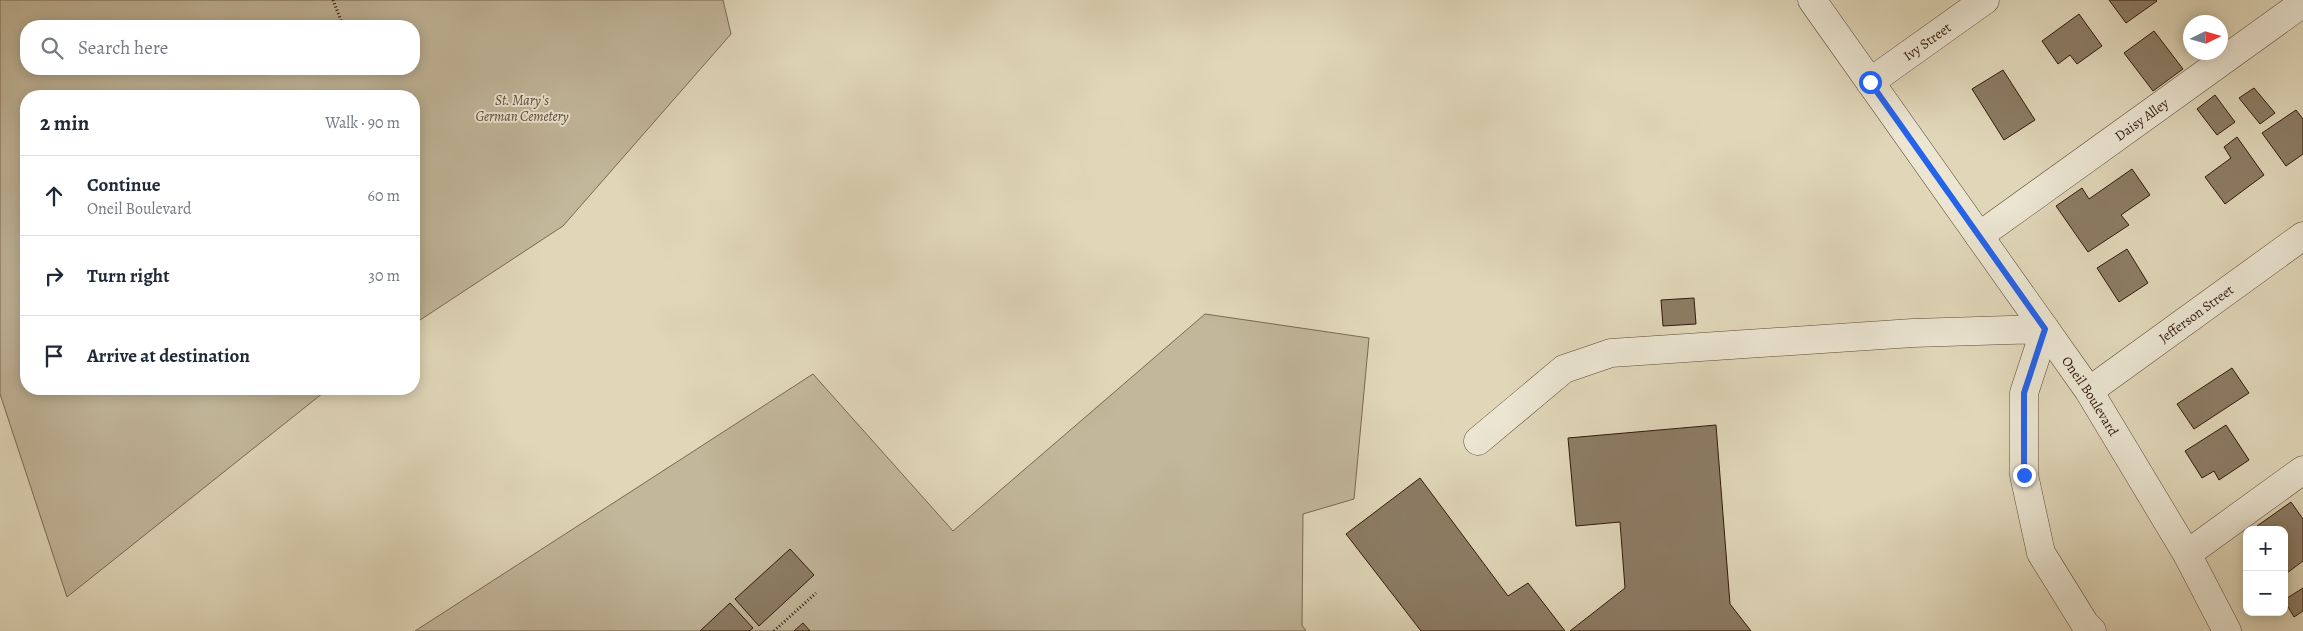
<!DOCTYPE html>
<html lang="en">
<head>
<meta charset="utf-8">
<style>
	:root { --surface:#fff; --page:#f2f2f3; --text:#1f2937; --muted:#747a83; --line:#e0e1e3 }
	body { margin:0; font-family:Alegreya,serif; background:var(--page); color:var(--text) }
	.controls { position:absolute; right:15px; bottom:15px; display:grid; overflow:hidden; border-radius:10px; box-shadow:0 2px 12px #0003 }
	.controls button { width:45px; height:45px; display:grid; place-items:center; padding:0; border:0; border-bottom:1px solid var(--line); background:var(--surface); color:var(--text); font:25px sans-serif }
	.compass { position:absolute; left:2183px; top:15px; width:45px; height:45px; border-radius:50%; background:var(--surface); box-shadow:0 2px 12px #0003; rotate:85deg }
	.stop { position:absolute; width:15px; height:15px; margin:-11px; border:4px solid #2563eb; border-radius:50%; background:#fff }
	.stop.end { background:#2563eb; border-color:#fff; box-shadow:0 1px 5px #0008 }
	.list { margin:0; padding:0; list-style:none }
	h2 { display:flex; justify-content:space-between; align-items:center; height:65px; margin:0; padding:0 20px; font-size:21px }
	h2 small { font-size:16px; font-weight:400; color:var(--muted) }
	.list li { display:grid; grid-template-columns:32px 1fr auto; gap:15px; align-items:center; box-sizing:border-box; height:80px; padding:0 20px; border-top:1px solid var(--line) }
	.list b { display:block; font-size:19px; white-space:nowrap }
	.list p { margin:0; font-size:16px; white-space:nowrap; color:var(--muted) }
	.list em { font-size:16px; font-style:normal; color:var(--muted) }
	.icon { flex:none; width:28px; height:28px; fill:none; stroke:currentColor; stroke-width:2; stroke-linecap:round; stroke-linejoin:round }
	.map { position:relative; flex:none; width:2303px; height:631px; overflow:hidden }
	.search { position:absolute; background:var(--surface); box-shadow:0 2px 12px #0003; left:20px; top:20px; width:400px; height:55px; display:flex; align-items:center; gap:12px; box-sizing:border-box; padding:0 18px; border-radius:20px; color:var(--muted); font-size:19px }
	.panel { position:absolute; background:var(--surface); box-shadow:0 2px 12px #0003; left:20px; top:90px; width:400px; height:305px; border-radius:20px }
	.map>svg:first-child { display:block }
</style>
</head>
<body>
<div class="map">
<svg width="2303" height="631" viewBox="0 0 2303 631">
	<rect width="100%" height="100%" fill="#e0d7b9"/>
	<filter id="stains"><feTurbulence type="fractalNoise" baseFrequency=".004" numOctaves="4"/><feColorMatrix values="0 0 0 0 .2 0 0 0 0 .09 0 0 0 0 .02 0 0 0 .5 -.17"/></filter>
	<radialGradient id="worn" r=".72"><stop offset=".6" stop-color="#630" stop-opacity="0"/><stop offset="1" stop-color="#630" stop-opacity=".3"/></radialGradient>
	<!-- green -->
	<g fill="#c2b79b" stroke="#7a6853" fill-rule="evenodd">
		<path d="M0,0H723L731,34L563,226L414,324V96H26V389H328L67,597L0,394ZM414,26V69H26V26Z"/>
		<polygon points="1205,314 1369,338 1354,499 1303,514 1302,625 1306,631 415,631 813,374 953,531"/>
	</g>
	<!-- building -->
	<g fill="#8c7c65" stroke="#32190b">
		<polygon points="2109,0 2156,0 2157,1 2126,23"/>
		<polygon points="2079,14 2102,46 2077,64 2070,55 2058,64 2042,41"/>
		<polygon points="2154,31 2183,69 2153,91 2124,53"/>
		<polygon points="2003,70 2035,120 2004,140 1972,89"/>
		<polygon points="2254,88 2275,113 2260,124 2239,98"/>
		<polygon points="2215,95 2235,122 2217,135 2197,109"/>
		<polygon points="2296,110 2303,119 2303,154 2286,166 2262,133"/>
		<polygon points="2237,137 2264,175 2225,204 2205,177 2231,158 2224,147"/>
		<polygon points="2132,169 2150,195 2121,215 2129,225 2088,252 2056,206 2082,188 2089,199"/>
		<polygon points="2127,249 2148,283 2119,302 2097,268"/>
		<polygon points="1694,298 1696,324 1663,326 1661,300"/>
		<polygon points="2232,368 2249,393 2194,429 2177,404"/>
		<polygon points="1716,425 1730,604 1751,631 1570,631 1625,588 1620,522 1576,526 1568,438"/>
		<polygon points="2226,425 2249,460 2219,480 2214,471 2202,478 2185,451"/>
		<polygon points="1420,478 1508,596 1528,583 1565,631 1421,631 1346,534"/>
		<polygon points="2291,502 2303,519 2303,561 2287,573 2284,569 2284,530 2260,530 2257,526"/>
		<polygon points="790,549 814,575 759,626 735,599"/>
		<polygon points="2303,588 2303,611 2294,617 2284,600"/>
		<polygon points="730,603 753,628 749,631 700,631"/>
		<polygon points="803,623 810,631 794,631"/>
	</g>
	<g fill="none" stroke-linecap="round" stroke-linejoin="round">
		<defs>
			<g id="minor">
				<path id="s1" d="M1812,0L2089,391L2187,554L2227,631"/>
				<path id="s2" d="M1870,82L1985,0"/>
				<path id="s3" d="M1979,236L2303,3"/>
				<path id="s4" d="M2089,391L2303,236"/>
				<polyline points="1478,441 1564,369 1611,353 1913,333 2045,329 2024,393 2024,475 2041,553 2085,624 2092,631"/>
				<polyline points="2187,554 2303,470"/>
			</g>
		</defs>
		<!-- minor casing -->
		<use href="#minor" stroke="#5e4836" stroke-width="29"/>
		<!-- path -->
		<g stroke="#32190b" stroke-width="3" stroke-dasharray="1 2.5" stroke-linecap="butt">
			<polyline points="333,0 343,26"/>
			<polyline points="774,631 816,593"/>
		</g>
		<!-- minor -->
		<use href="#minor" stroke="#ebe5d2" stroke-width="28"/>
	</g>
	<g fill="none" stroke-linecap="round" stroke-linejoin="round">
		<!-- route -->
		<polyline stroke="#2563eb" stroke-width="6" points="1870,82 2045,329 2024,393 2024,475"/>
	</g>
	<g text-anchor="middle" dominant-baseline="central" stroke-width="4" stroke-linejoin="round" paint-order="stroke">
		<!-- street labels -->
		<g font-size="14" fill="#32190b" stroke="#ebe5d2">
			<text stroke="none"><textPath href="#s2" startOffset="70">Ivy Street</textPath></text>
			<text stroke="none"><textPath href="#s3" startOffset="200">Daisy Alley</textPath></text>
			<text stroke="none"><textPath href="#s4" startOffset="132">Jefferson Street</textPath></text>
			<text stroke="none"><textPath href="#s1" startOffset="484">Oneil Boulevard</textPath></text>
		</g>
		<!-- park labels -->
		<g font-size="14" font-style="italic" fill="#5d4836" stroke="#ebe5d2">
			<text x="522" y="100">St. Mary's<tspan x="522" dy="16">German Cemetery</tspan></text>
		</g>
	</g>
	<rect width="100%" height="100%" filter="url(#stains)"/>
	<rect width="100%" height="100%" fill="url(#worn)"/>
</svg>
<div class="controls">
<button>+</button>
<button>−</button>
</div>
<svg class="compass" viewBox="-18 -18 36 36"><path d="M0-13l5 13h-10z" fill="#e53935"/><path d="M0 13l5-13h-10z" fill="#747a83"/></svg>
<div class="stop" style="left:1870px;top:82px"></div>
<div class="stop end" style="left:2024px;top:475px"></div>
<div class="search"><svg class="icon" aria-label="search" viewBox="0 0 24 24"><circle cx="10" cy="10" r="6"/><path d="M15 15l6 6"/></svg>Search here</div>
<section class="panel">
<h2>2 min<small>Walk · 90 m</small></h2>
<ul class="list">
<li><svg class="icon" aria-label="ahead" viewBox="0 0 24 24"><path d="M12 20V5M6 11l6-6 6 6"/></svg><div><b>Continue</b><p>Oneil Boulevard</p></div><em>60 m</em></li>
<li><svg class="icon" aria-label="right" viewBox="0 0 24 24"><path d="M7 20v-9h11M14 6l5 5-5 5"/></svg><div><b>Turn right</b></div><em>30 m</em></li>
<li><svg class="icon" aria-label="arrive" viewBox="0 0 24 24"><path d="M6 21V4h12l-3 4 3 4H6"/></svg><div><b>Arrive at destination</b></div></li>
</ul>
</section>
</div>
</body>
</html>
